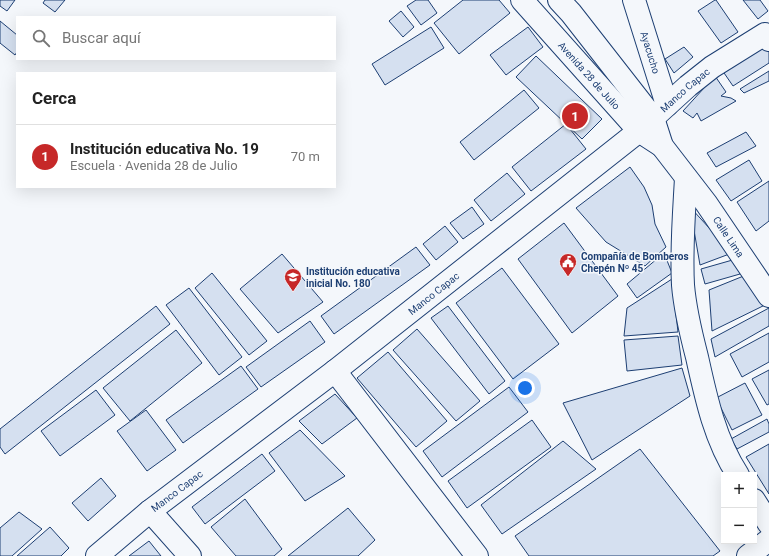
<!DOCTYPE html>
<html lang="es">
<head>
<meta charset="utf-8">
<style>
	:root { --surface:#fff; --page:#f6f6f6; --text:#222; --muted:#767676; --line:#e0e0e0; --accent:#c62828 }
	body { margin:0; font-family:Roboto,sans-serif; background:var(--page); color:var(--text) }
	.controls { position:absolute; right:12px; bottom:12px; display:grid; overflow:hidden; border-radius:0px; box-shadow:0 4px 16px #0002 }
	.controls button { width:36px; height:36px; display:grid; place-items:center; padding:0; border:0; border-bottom:1px solid var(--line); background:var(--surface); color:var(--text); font:20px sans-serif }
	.you { position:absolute; left:525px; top:388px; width:14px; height:14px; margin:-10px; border:3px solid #fff; border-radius:50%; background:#1a73e8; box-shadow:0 0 0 6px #1a73e833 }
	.badge { display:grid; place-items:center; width:26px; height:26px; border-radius:50%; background:var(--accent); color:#fff; font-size:13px; font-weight:700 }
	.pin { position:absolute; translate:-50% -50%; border:2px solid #fff; box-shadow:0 1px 4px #0006 }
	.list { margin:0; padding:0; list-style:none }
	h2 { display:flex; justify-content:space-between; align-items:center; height:52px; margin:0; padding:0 16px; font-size:17px }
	h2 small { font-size:13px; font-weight:400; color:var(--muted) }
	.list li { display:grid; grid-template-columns:26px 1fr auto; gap:12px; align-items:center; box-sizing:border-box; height:64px; padding:0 16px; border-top:1px solid var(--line) }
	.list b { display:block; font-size:15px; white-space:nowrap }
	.list p { margin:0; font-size:13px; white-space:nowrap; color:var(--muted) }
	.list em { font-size:13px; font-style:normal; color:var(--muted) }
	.icon { flex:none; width:22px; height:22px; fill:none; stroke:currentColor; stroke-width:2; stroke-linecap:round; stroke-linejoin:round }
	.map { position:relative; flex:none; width:769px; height:556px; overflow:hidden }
	.search { position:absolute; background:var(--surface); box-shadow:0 4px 16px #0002; left:16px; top:16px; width:320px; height:44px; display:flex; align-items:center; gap:10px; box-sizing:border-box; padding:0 14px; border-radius:0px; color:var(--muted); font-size:15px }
	.panel { position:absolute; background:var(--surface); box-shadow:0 4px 16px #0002; left:16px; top:72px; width:320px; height:116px; border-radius:0px }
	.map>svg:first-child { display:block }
</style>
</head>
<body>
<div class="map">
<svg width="769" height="556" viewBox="0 0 769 556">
	<rect width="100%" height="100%" fill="#f4f7fb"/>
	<!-- building -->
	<g fill="#d5e0f0" stroke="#1d3f73">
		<polygon points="0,0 15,0 7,11 0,6"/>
		<polygon points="45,0 65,0 55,12 43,3"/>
		<polygon points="416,0 428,0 437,13 421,25 407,6"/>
		<polygon points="463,0 499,0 510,13 459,54 434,23"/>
		<polygon points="715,0 716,0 738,32 721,43 698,11"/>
		<polygon points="743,0 760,0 768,11 758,19"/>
		<polygon points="401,11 414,27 403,37 389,21"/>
		<polygon points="0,21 17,35 17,52 15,55 0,43"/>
		<polygon points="431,27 444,48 385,85 372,64"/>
		<polygon points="528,27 543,47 506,75 490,55"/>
		<polygon points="769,39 769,63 733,86 722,70"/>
		<polygon points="684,47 693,57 674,73 665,59"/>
		<polygon points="536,56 602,119 582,139 516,77"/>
		<polygon points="769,71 769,81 744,93 740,89"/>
		<polygon points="715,76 726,92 721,96 731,98 736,101 701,121 697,113 693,118 683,111"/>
		<polygon points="524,90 539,108 474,160 460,142"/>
		<polygon points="566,124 586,149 531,191 512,167"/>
		<polygon points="746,132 756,146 716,167 707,153"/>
		<polygon points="749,160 762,181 731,201 716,180"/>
		<polygon points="630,167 644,187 652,205 655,224 666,247 645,266 606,242 576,208"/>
		<polygon points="507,173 525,194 491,221 474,200"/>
		<polygon points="769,181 769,221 756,231 737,202"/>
		<polygon points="472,207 484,224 463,239 450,223"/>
		<polygon points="690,207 732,253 700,265"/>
		<polygon points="564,223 618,296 572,333 518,259"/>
		<polygon points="445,226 458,242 436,260 423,244"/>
		<polygon points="416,247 430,265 334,334 321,316"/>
		<polygon points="664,253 672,273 637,298 627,284"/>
		<polygon points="282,254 323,302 278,333 240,289"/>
		<polygon points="736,259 740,274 705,284 701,269"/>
		<polygon points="502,268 559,344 513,379 456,303"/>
		<polygon points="212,273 267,341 249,355 195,288"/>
		<polygon points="751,273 769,303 712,331 709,290"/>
		<polygon points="672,279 678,332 624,336 627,308"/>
		<polygon points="189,288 242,357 219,375 166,305"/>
		<polygon points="156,306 170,324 5,454 0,447 0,429"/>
		<polygon points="448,306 505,381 489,394 431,318"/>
		<polygon points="769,308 769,326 715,357 711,339"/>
		<polygon points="310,321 325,342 261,387 246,367"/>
		<polygon points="417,329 480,401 456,421 393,350"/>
		<polygon points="176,330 202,363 130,421 103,388"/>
		<polygon points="769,333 769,362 742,377 730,354"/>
		<polygon points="678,336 682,365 627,371 624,340"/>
		<polygon points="388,352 447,421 416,447 357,378"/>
		<polygon points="241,366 258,389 183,443 166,420"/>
		<polygon points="682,368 690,396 592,460 563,403"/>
		<polygon points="769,370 769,404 767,405 752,379"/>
		<polygon points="745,383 762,415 732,430 716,398"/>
		<polygon points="509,387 528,412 442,477 423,451"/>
		<polygon points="96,390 115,415 60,456 41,431"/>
		<polygon points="335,394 357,418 322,444 299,421"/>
		<polygon points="146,410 176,450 147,471 117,431"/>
		<polygon points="767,419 769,424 769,432 737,449 731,439"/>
		<polygon points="532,420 551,447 467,508 448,481"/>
		<polygon points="300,430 345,476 305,501 269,453"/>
		<polygon points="563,441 596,469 502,534 481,505"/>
		<polygon points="769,444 769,494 746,457"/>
		<polygon points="640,449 720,551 713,556 529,556 515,536"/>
		<polygon points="262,454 275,471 205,524 192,507"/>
		<polygon points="101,478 116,496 88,521 72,503"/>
		<polygon points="245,499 282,549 274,556 236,556 211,527"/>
		<polygon points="348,508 375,540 358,556 288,556"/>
		<polygon points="19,512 42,529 12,556 0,556 0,528"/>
		<polygon points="50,527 69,548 61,556 17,556"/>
		<polygon points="149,541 161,556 129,556"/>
	</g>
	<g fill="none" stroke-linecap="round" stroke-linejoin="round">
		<defs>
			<g id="minor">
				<path id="s1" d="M634,0L667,105"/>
				<path d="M686,178C684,214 681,249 683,285C685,309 691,334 697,357C706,398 715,440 738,475"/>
				<polyline points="335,371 477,556"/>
				<polyline points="754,500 769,524"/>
				<polyline points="150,511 190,556"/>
				<path id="s2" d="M97,556L150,511L335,371L639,131"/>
				<polyline points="748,556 769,540"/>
			</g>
			<g id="tertiary">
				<path id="s3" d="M522,0L639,131L662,146"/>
				<path id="s4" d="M559,0L571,13L653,118L662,146L706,203L769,296"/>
				<path id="s5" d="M643,127L688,86L712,67L765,34L769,40"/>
			</g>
		</defs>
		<!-- minor casing -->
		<use href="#minor" stroke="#1d3f73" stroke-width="24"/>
		<!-- tertiary casing -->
		<use href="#tertiary" stroke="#1d3f73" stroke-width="24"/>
		<!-- minor -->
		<use href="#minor" stroke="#f4f7fb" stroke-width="22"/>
		<!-- tertiary -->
		<use href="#tertiary" stroke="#f4f7fb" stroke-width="22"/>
	</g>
	<!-- icons -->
	<defs>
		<symbol id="civic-pin" viewBox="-11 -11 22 30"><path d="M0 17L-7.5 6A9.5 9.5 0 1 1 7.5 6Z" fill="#c62828" stroke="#f4f7fb"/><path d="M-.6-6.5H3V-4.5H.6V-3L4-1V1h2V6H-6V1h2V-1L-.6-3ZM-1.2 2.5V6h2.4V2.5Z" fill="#fff"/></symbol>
		<symbol id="school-pin" viewBox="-11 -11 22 30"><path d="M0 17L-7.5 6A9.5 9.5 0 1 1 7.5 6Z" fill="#c62828" stroke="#f4f7fb"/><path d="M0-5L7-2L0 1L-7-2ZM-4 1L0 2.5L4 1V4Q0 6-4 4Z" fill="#fff"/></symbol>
	</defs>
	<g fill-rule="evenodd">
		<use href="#civic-pin" x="558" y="252" width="20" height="27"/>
		<use href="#school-pin" x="283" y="267" width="20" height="27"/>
	</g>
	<g text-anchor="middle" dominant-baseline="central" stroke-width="3" stroke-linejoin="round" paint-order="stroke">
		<!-- street labels -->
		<g font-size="10" fill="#1d3f73" stroke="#f4f7fb">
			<text stroke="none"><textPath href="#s1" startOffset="55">Ayacucho</textPath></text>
			<text stroke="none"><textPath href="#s3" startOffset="101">Avenida 28 de Julio</textPath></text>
			<text stroke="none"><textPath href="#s5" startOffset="56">Manco Capac</textPath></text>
			<text stroke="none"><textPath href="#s4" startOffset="293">Calle Lima</textPath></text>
			<text stroke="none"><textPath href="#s2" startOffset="427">Manco Capac</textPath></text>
			<text stroke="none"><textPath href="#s2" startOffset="103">Manco Capac</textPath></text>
		</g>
		<!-- poi labels -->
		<g font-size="10" font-weight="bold" fill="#1d3f73" stroke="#f4f7fb" text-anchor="start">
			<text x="581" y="256">Compañía de Bomberos<tspan x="581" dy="12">Chepén Nº 45</tspan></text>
			<text x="306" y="271">Institución educativa<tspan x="306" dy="12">inicial No. 180</tspan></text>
		</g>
	</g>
</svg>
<div class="controls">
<button>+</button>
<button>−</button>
</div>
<div class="you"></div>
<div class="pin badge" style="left:575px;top:116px">1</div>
<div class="search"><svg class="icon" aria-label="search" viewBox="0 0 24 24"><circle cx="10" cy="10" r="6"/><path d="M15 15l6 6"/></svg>Buscar aquí</div>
<section class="panel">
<h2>Cerca<small></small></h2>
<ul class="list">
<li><span class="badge">1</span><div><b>Institución educativa No. 19</b><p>Escuela · Avenida 28 de Julio</p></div><em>70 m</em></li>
</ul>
</section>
</div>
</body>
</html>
